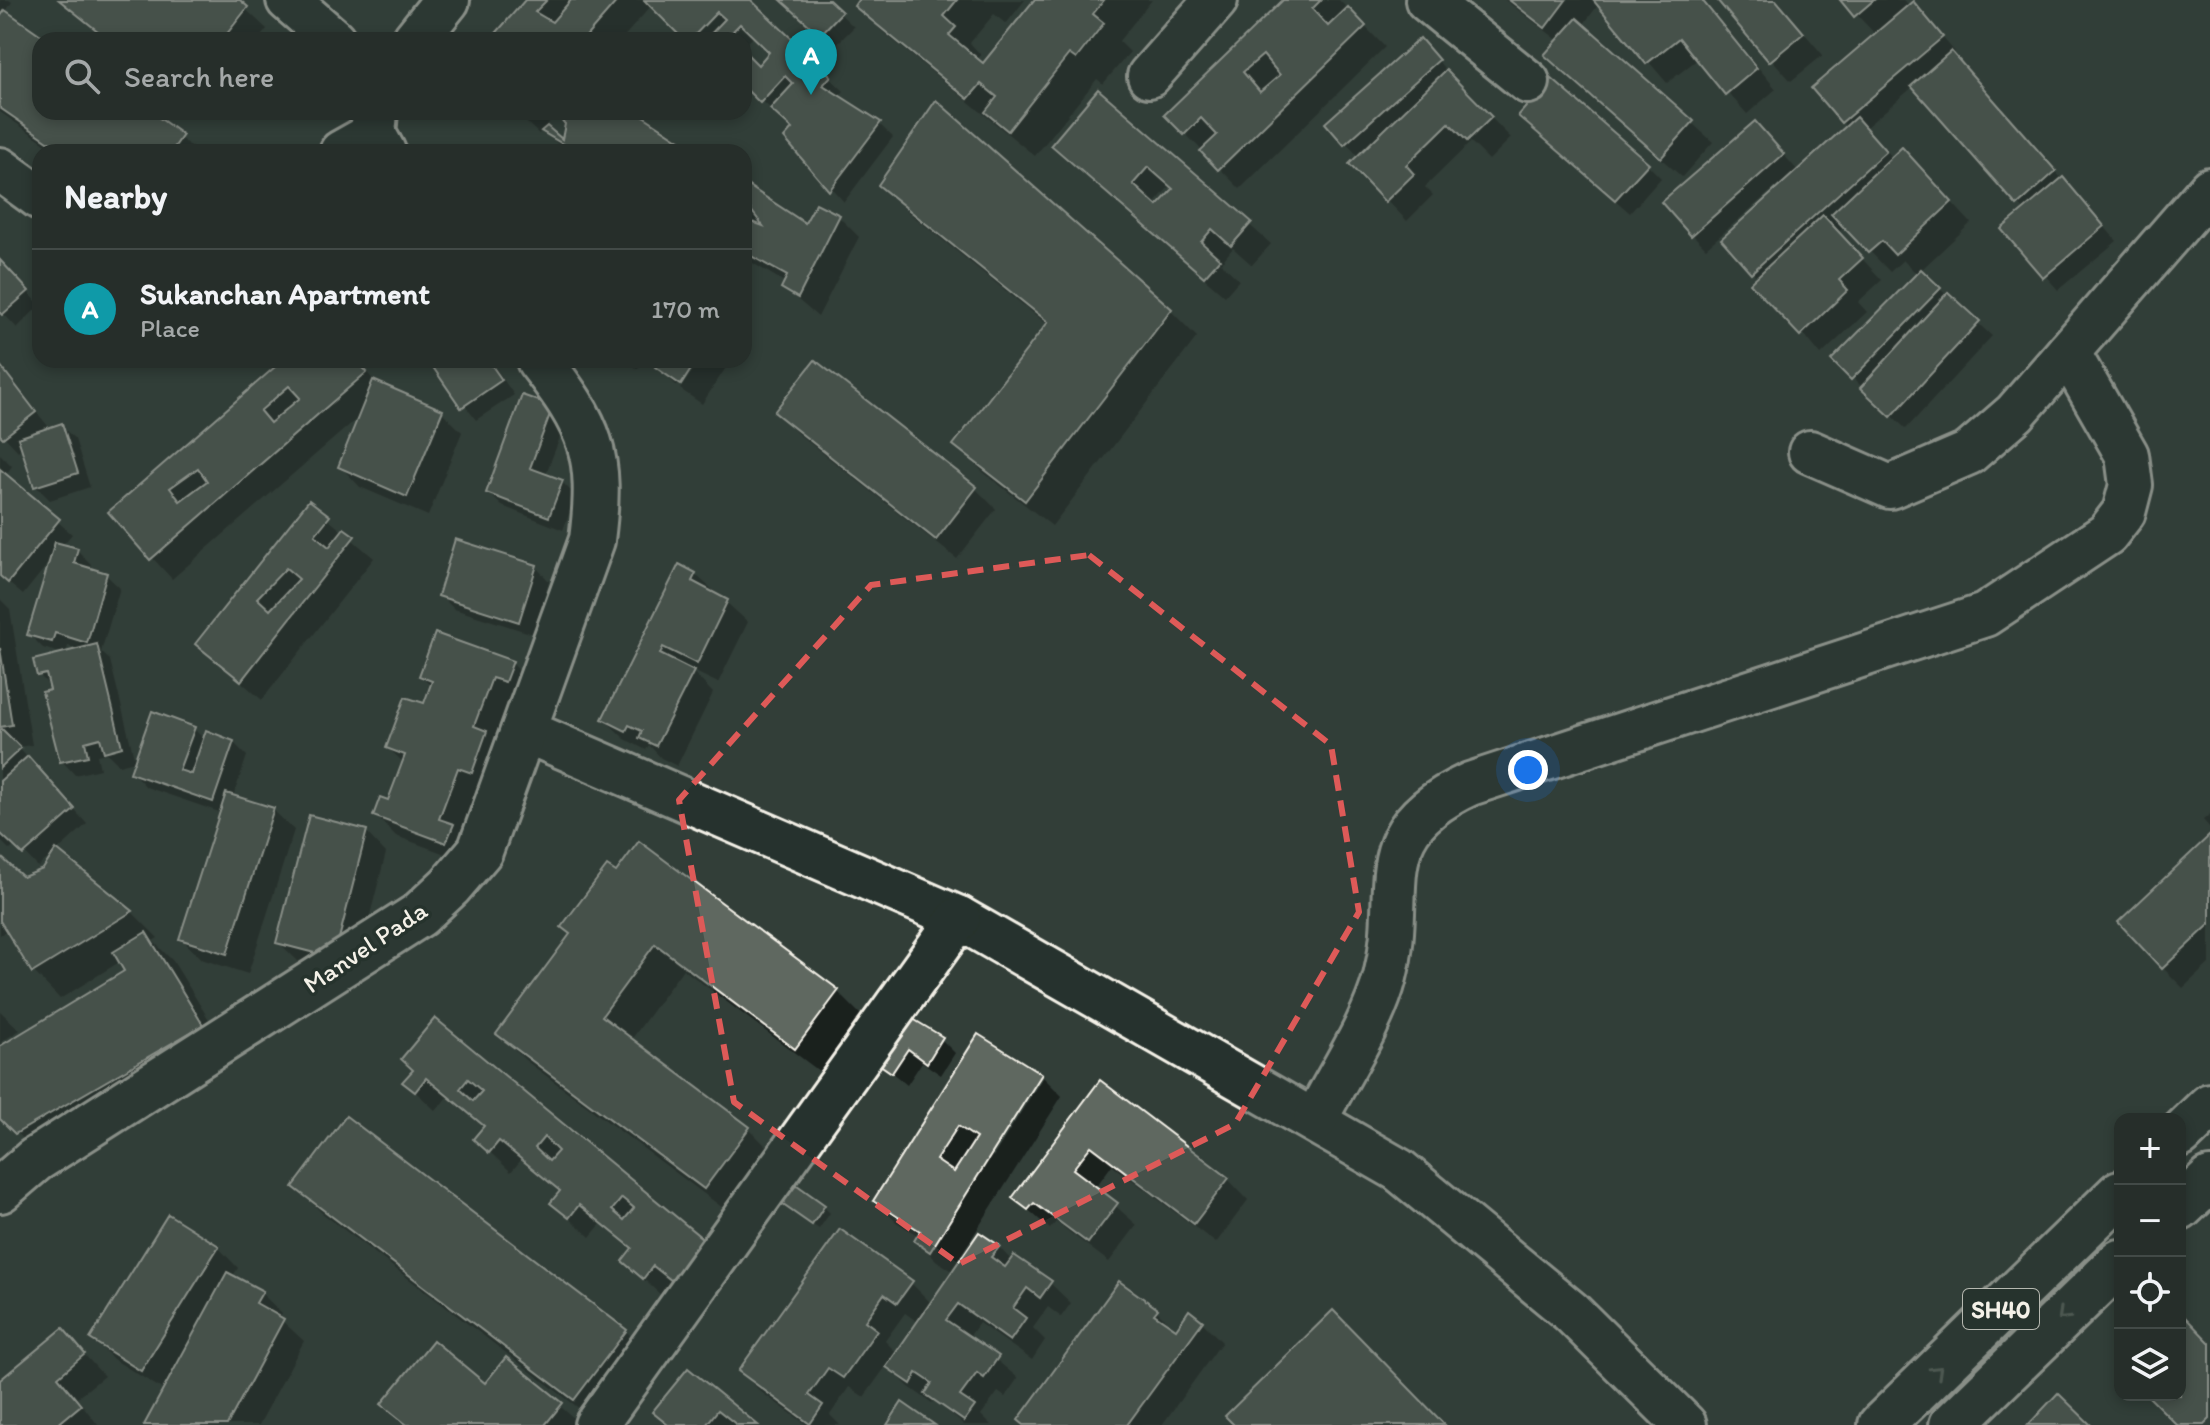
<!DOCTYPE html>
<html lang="en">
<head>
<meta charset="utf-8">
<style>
	:root { --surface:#262e2a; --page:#2e3632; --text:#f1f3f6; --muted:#a4a8a8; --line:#424a47; --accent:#ff9aa2 }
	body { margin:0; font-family:Itim,sans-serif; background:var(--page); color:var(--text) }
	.controls { position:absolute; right:24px; bottom:24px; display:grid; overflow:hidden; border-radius:16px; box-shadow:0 4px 12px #0003 }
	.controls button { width:72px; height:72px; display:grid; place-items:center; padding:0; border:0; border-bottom:2px solid var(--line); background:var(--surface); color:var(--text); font:40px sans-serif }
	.you { position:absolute; left:1528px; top:770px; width:28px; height:28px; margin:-20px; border:6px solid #fff; border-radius:50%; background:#1a73e8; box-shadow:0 0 0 12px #1a73e833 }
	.badge { display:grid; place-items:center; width:52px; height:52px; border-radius:50%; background:var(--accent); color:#fff; font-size:26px; font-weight:700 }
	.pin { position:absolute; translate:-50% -66px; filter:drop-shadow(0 2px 4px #0008) }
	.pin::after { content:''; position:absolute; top:42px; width:28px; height:24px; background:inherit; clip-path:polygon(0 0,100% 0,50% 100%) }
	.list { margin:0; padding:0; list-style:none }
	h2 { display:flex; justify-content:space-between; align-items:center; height:104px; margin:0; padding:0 32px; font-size:34px }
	h2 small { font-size:26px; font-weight:400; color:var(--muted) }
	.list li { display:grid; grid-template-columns:52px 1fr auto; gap:24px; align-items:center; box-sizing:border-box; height:120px; padding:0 32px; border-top:2px solid var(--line) }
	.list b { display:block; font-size:30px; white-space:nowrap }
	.list p { margin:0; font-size:26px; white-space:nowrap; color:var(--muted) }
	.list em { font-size:26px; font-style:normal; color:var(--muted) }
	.icon { flex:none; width:44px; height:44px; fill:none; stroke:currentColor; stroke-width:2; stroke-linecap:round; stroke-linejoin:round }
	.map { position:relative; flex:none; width:2210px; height:1425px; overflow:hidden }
	.search { position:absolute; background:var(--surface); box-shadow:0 4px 12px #0003; left:32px; top:32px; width:720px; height:88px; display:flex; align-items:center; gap:20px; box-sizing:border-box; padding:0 28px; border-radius:24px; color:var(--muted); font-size:30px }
	.panel { position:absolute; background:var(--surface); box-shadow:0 4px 12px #0003; left:32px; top:144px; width:720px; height:224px; border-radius:24px }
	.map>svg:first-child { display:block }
</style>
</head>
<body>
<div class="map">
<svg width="2210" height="1425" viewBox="0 0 2210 1425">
	<rect width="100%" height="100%" fill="#323e38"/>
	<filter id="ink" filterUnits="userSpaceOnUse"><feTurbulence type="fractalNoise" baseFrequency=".0125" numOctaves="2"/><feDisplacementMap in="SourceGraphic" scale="16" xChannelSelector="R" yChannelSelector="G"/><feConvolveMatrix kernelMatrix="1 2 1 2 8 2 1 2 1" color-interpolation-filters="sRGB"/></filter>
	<g filter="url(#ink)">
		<!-- shadow -->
		<g fill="#0007" fill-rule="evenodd">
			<polygon points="0,0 9,0 12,2 5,13 44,40 40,40 40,112 147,112 198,152 58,152 0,112"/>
			<polygon points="61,0 236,0 267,29 258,40 107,40"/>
			<polygon points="528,0 748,0 844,91 838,97 879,124 893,137 844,202 786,138 794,129 744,85 744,54 758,67 772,53 754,36 744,47 744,40 687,40 652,5 621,40 493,40"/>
			<polygon points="783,0 826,0 854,27 834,47"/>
			<polygon points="861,0 1025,0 1006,24 994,14 970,43 981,55 976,61 983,66 1037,0 1152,0 1119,41 1130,52 1103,84 1097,79 1035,156 883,32 856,6"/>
			<polygon points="1286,0 1339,0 1385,47 1240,189 1167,115"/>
			<polygon points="1505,0 1703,0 1776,89 1747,114 1698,59 1667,83 1599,4 1583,25 1713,142 1682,177 1567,76 1546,55 1559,41"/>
			<polygon points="1719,0 1776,0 1823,55 1791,81"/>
			<polygon points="1843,0 1903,0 1926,18 1955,52 1952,55 2117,241 2058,290 2004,229 2025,211 1914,86 1865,128 1893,158 1922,170 1971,223 1920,271 1992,336 1906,429 1834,360 1918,275 1903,260 1890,272 1845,226 1838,233 1882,280 1858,302 1867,312 1821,355 1752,271 1781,187 1779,184 1706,248 1693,235 1768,137 1799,172 1848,128 1842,122 1876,35"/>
			<polygon points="1433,54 1450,76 1511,138 1489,160 1471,142 1425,187 1433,195 1407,221 1352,164 1359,157 1327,123"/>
			<path d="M1099,92L1271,244L1252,265L1233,248L1221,263L1239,280L1225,296L1074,165ZM1170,186L1175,190L1157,209L1153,205Z"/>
			<path d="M515,112H634L694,152H566L542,129L539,134ZM556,114L567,124L564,143L545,127Z"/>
			<polygon points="1534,129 1647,164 1661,178 1630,213"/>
			<path d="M744,185L806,226L839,217L859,237L818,317L784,288L786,283L744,258ZM762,220L767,227L751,225Z"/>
			<polygon points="881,185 1171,311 1197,337 1052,526 983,472 956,445 1048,325 908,212"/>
			<polygon points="0,261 40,305 17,328 0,310"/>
			<polygon points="286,360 356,360 377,384 442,412 462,432 428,516 360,487 340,466 361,415 172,579 110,512"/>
			<polygon points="364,360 386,360 387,361 374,370"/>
			<polygon points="430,360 490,360 514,395 476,420"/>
			<polygon points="624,360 644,360 638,369"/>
			<polygon points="651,360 695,360 677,386"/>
			<polygon points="700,360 731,360 702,404 680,389"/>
			<polygon points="816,363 976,489 996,509 957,559 797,433 777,412"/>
			<polygon points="0,367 48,426 42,431 61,426 75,439 90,487 50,500 36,486 23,447 18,451 0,432"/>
			<polygon points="524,397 566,422 545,476 562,482 576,496 563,530 502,506 488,492"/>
			<path d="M0,454L12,466L5,476L72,534L62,546L77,550L91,564L89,570L106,575L120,588L101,652L110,660L135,761L119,765L107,753L97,755L100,769L75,775L62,761L52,688L38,674L64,654L43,648L29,634L51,560L23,595L0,576ZM68,646L82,650L66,654Z"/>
			<polygon points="309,503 374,558 262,700 198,644"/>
			<polygon points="536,567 549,581 533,634 454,609 440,595"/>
			<polygon points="695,574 748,622 718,683 691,670 713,693 677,766 661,758 649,745 646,750 625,739 604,719"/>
			<polygon points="0,599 10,609 32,745 18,747 87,824 56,852 132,912 158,938 153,941 173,961 229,1052 44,1159 0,1116 0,1011 20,1030 1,1042 4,1046 126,971 121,961 60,999 34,972 8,930 0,935 0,859 23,879 44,871 54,853 38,867 16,844 10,850 0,840"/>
			<polygon points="512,663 532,684 513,697 496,742 507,753 493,792 479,787 461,834 473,847 467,862 396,836 375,815 389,803 404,763 388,748 425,706 432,687 421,676"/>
			<polygon points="193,728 205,740 233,742 247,756 233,797 273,810 294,830 248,974 201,959 181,938 222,813 146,787 133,773"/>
			<polygon points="2210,814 2210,828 2203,820"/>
			<polygon points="366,832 386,853 354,977 299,962 278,942"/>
			<polygon points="2210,837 2210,963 2183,988 2163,968"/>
			<polygon points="607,868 838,992 864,1018 823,1074 683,969 631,1040 748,1128 775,1155 731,1214 525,1060 499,1034 572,935"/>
			<polygon points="904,1015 941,1039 955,1053 941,1075 922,1062 907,1085 876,1060"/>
			<polygon points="435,1021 712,1249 664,1298 624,1261 633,1250 601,1224 590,1237 553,1203 561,1193 521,1160 511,1172 476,1139 485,1128 447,1097 436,1111 405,1082 415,1071"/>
			<path d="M979,1037L993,1157L1043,1077L1062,1096L959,1258L999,1247L1012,1261L1050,1283L1071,1303L1061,1317L1048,1307L1033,1328L1045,1340L1032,1360L979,1323L969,1337L1018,1378L1005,1397L998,1392L981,1415L991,1425H964L934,1400L932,1403L909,1387L887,1365L864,1397L849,1387L830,1415L840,1425H807L761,1392L740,1371L841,1232L911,1283L932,1304L954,1272L937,1261L916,1241L919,1236L896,1222L876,1201ZM905,1313L919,1323L898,1354L885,1341Z"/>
			<polygon points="1100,1083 1228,1179 1248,1200 1216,1243 1112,1165 1095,1188 1137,1225 1109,1262 1056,1222 1050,1229 1015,1198"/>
			<polygon points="295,1186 626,1331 652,1358 601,1425 322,1213"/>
			<polygon points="785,1206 823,1206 830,1213 819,1229"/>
			<polygon points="218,1247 238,1268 233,1276 261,1293 282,1313 279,1318 304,1341 259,1425 146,1425 165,1391 113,1359 93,1338"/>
			<polygon points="1119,1283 1157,1311 1177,1331 1202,1322 1222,1342 1162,1425 1025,1425"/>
			<polygon points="63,1331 104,1376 77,1398 98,1425 0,1425 0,1382"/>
			<polygon points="506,1360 582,1425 405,1425 384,1404 485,1386"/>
			<polygon points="688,1370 755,1425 668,1425"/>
		</g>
		<!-- building -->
		<g fill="#5f6861" stroke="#f4f1e8" stroke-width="2" fill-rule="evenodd">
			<polygon points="59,0 240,0 248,7 222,40 109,40"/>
			<polygon points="525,0 547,0 535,12 552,22 571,0 618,0 583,40 490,40"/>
			<polygon points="644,0 751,0 831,76 823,85 881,122 829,191 784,138 792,129 770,109 793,84 785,76 760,103 744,87 744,51 758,65 769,52 740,24 728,36 732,40 705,40 725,19 717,12 690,40 684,40"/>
			<polygon points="781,0 829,0 842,12 820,35"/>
			<polygon points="858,0 957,0 944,16 956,27 949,35 983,63 1034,0 1104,0 1093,14 1104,23 1076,59 1069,54 1008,131 985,112 997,97 981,84 968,99 854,6"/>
			<path d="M1283,0H1321L1312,9L1328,26L1348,7L1366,26L1218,170L1200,151L1217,135L1201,118L1184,135L1164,115ZM1263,55L1280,75L1260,92L1243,72Z"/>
			<polygon points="1509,0 1566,0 1545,28"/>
			<polygon points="1593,0 1702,0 1757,68 1725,95 1679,38 1646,64"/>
			<polygon points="1717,0 1776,0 1804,33 1769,62"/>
			<polygon points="1840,0 1874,0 1854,17"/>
			<polygon points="1913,1 1943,37 1841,123 1811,88"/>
			<polygon points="5,10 48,40 40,40 40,112 151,112 183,135 171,152 64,152 0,108 0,17"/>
			<polygon points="1577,18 1694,121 1661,158 1544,55"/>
			<polygon points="1420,38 1439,60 1344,145 1325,123"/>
			<polygon points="1951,51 2056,171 2017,206 1911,86"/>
			<polygon points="1446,70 1492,117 1467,141 1449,123 1406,165 1414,174 1385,202 1349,164"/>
			<polygon points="1551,78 1649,163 1615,200 1518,116"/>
			<path d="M1098,89L1252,222L1231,246L1212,229L1201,242L1220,259L1204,277L1051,145ZM1148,167L1173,189L1157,206L1133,184Z"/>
			<polygon points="936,100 1172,309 1025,501 953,445 1048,322 878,185"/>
			<polygon points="555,112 637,112 698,152 651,149 576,152 541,131 547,126 562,139 565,124"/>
			<polygon points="1856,117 1886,151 1751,273 1721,239"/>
			<polygon points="1755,121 1784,154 1691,236 1661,202"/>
			<polygon points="1902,147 1952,202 1895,255 1882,241 1868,253 1831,214"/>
			<polygon points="2063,177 2104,226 2043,278 2001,229"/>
			<polygon points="744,183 805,223 816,203 840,215 798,298 781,288 787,276 744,252 744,219 763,226 744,201"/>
			<polygon points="1823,215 1863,258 1839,280 1848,290 1800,336 1750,283"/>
			<polygon points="0,260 29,291 2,315 0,313"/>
			<polygon points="1921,269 1941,288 1851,380 1831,360"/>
			<polygon points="1948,292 1980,321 1891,417 1860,388"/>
			<path d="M283,360H356L367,372L150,560L108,512ZM289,386L300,398L270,423L260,411ZM198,468L207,481L180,501L170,488Z"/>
			<polygon points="428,360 488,360 502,380 461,408"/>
			<polygon points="660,360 659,360 697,360 681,385 655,367"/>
			<polygon points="815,360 977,487 936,540 774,412"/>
			<polygon points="0,365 36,412 3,438 0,435"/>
			<polygon points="373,380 443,410 407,497 338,467"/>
			<polygon points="522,395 553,406 530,468 563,480 549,517 486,493"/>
			<polygon points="62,423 78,473 34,487 18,438"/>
			<polygon points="0,469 60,519 8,583 0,576"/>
			<path d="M309,500L330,516L315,535L329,547L344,528L355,536L241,681L195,644ZM286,568L299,579L270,610L257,598Z"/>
			<polygon points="455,539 537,565 519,622 438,596"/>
			<polygon points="55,542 78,548 74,563 107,573 87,643 55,633 52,642 27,635"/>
			<polygon points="679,564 696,573 692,581 728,600 697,664 663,647 660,654 694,671 656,746 639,738 642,731 629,725 626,731 602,719"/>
			<polygon points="435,633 513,661 505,682 492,678 474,726 487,731 472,773 458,768 439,819 454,824 446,843 373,816 380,797 388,800 405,755 386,748 405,697 424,703 432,681 419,676"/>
			<polygon points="97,644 122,747 104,752 100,738 85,742 88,756 60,762 42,692 50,690 46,674 37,676 33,660"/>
			<polygon points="0,648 12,725 0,727"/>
			<polygon points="152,711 195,727 179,770 191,774 206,730 234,741 213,802 130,773"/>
			<polygon points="2,729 21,748 0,768 0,731"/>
			<polygon points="28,756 75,809 23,855 0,833 0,781"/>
			<polygon points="226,793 274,808 227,954 179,939"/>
			<polygon points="309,815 367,830 334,958 276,943"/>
			<polygon points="2210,835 2210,924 2162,969 2118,922"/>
			<polygon points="639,841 839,990 795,1049 655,944 602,1016 750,1127 704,1189 496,1034 570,934 561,927 607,866 616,872"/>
			<polygon points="56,849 133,911 32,973 0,921 0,856 23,877 43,869"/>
			<polygon points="146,932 203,1025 15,1134 0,1119 0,1046 124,971 113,952"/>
			<polygon points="903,1013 943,1037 927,1063 908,1049 892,1073 873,1060"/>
			<path d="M435,1018L714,1248L681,1288L653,1266L643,1279L622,1261L632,1248L579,1205L569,1218L550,1203L560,1191L499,1141L489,1153L473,1139L484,1126L426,1078L415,1092L402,1082L413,1070L401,1059ZM468,1079L482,1091L473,1101L460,1089ZM544,1137L558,1151L549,1161L535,1148ZM622,1198L634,1208L624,1220L612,1210Z"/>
			<path d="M978,1034L1042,1074L930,1252L914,1241L920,1231L873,1201ZM958,1126L976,1138L954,1172L936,1160Z"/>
			<polygon points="1100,1080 1229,1178 1194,1224 1091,1146 1073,1169 1118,1203 1088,1243 1034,1203 1028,1210 1012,1198"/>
			<polygon points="346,1116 627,1330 574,1400 293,1187"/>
			<polygon points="790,1180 825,1205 812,1225 776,1200"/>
			<polygon points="168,1214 219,1246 141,1371 90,1339"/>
			<polygon points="840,1229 913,1281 897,1303 884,1294 865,1321 877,1330 843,1378 828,1368 809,1395 823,1405 810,1424 738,1371"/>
			<polygon points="979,1232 1000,1246 991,1257 1005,1267 1014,1255 1052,1281 1040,1298 1027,1288 1013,1308 1026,1318 1010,1341 958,1304 946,1320 999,1356 984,1378 977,1373 960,1396 975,1406 964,1421 925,1394 932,1383 917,1373 911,1384 886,1367"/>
			<polygon points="227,1272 263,1291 256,1303 284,1319 227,1425 144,1425"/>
			<polygon points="1119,1281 1158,1309 1154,1314 1176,1329 1189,1310 1203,1321 1127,1425 1024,1425 1018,1420"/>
			<polygon points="1333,1310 1445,1425 1234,1425 1225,1416"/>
			<polygon points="2184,1316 2210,1343 2210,1419 2204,1425 2177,1425 2147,1395 2180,1395 2180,1320"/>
			<polygon points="63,1328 85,1354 58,1377 81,1405 57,1425 0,1425 0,1380"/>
			<polygon points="433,1340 485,1383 506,1357 563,1403 545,1425 407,1425 381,1404"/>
			<polygon points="688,1368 758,1425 737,1425 718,1410 706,1425 668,1425 652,1412"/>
			<polygon points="2058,1393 2091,1425 2028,1425"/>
			<polygon points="902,1402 935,1425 887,1425"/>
		</g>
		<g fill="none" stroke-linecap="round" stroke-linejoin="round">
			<defs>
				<g id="minor">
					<polyline points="288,0 334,40"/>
					<polyline points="1427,0 1528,82"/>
					<polyline points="1149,76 1216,0"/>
					<polyline points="341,152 373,134"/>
					<polyline points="0,169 40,198"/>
					<polyline points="1810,452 1890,487 1969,453 2015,413 2210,189"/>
					<polyline points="523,730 959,918 1399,1170 1571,1312 1685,1425"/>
					<path d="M1315,1121C1337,1077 1373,1024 1385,977C1408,887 1363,833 1470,784L1985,615L2107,534L2124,512L2131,485L2127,455L2068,352"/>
					<polyline points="596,1425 959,918"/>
				</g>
				<g id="major">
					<polyline points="415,40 447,0"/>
					<polyline points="375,112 373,134 383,152"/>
					<polyline points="2180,1135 2210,1106"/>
					<path d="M0,1190L35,1160L419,915L450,886L480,851L592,540C603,454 591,427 539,360"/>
					<polyline points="2180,1208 2210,1180"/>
					<polyline points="1881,1425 2120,1193"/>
					<polyline points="1952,1425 2120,1262"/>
				</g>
			</defs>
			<!-- minor casing -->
			<use href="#minor" stroke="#f4f1e8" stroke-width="48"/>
			<!-- major casing -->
			<use href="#major" stroke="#f4f1e8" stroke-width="50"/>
			<!-- minor -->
			<use href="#minor" stroke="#26332d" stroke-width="42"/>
			<!-- major -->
			<use href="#major" stroke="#26332d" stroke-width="44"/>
		</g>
		<!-- one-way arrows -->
		<defs><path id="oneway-chevron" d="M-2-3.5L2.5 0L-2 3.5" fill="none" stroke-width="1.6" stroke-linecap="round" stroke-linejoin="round" transform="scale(2)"/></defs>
		<g stroke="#6e766e">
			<use href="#oneway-chevron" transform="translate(2063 1315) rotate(136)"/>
			<use href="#oneway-chevron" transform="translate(1937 1371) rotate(-44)"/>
		</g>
	</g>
	<!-- marked area -->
	<path d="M0 0H2210V1425H0ZM1089,555L1331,745L1359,912L1235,1124L959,1264L734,1102L679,800L871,585Z" fill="#323e38" fill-opacity=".55" fill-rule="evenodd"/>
	<path fill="none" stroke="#de5a58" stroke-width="6" stroke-dasharray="16 10" stroke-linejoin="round" d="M1089,555L1331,745L1359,912L1235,1124L959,1264L734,1102L679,800L871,585Z"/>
	<g text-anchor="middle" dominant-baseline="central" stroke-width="7" stroke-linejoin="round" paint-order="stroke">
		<!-- shield labels -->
		<rect fill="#26332d" stroke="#b6b8b0" stroke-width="2" x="1963" y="1289" width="76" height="40" rx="6"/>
		<g font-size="24" font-weight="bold" fill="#f4f1e8">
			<text x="2001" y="1309">SH40</text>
		</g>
		<!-- street labels -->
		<g font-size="26" fill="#f4f1e8" stroke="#26332d">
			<text transform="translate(365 947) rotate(-34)">Manvel Pada</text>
		</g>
	</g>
</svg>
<div class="controls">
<button>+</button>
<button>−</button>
<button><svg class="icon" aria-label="locate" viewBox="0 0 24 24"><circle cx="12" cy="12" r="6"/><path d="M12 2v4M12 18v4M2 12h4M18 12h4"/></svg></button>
<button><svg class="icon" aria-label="layers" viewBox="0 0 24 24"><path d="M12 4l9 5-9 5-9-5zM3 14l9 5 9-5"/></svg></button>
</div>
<div class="you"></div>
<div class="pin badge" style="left:811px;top:95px;background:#0f9aa8">A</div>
<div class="search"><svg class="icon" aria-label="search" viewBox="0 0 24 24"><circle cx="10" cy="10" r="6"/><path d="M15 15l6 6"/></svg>Search here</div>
<section class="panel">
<h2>Nearby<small></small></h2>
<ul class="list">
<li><span class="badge" style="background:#0f9aa8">A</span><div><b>Sukanchan Apartment</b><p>Place</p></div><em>170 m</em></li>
</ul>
</section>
</div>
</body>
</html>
